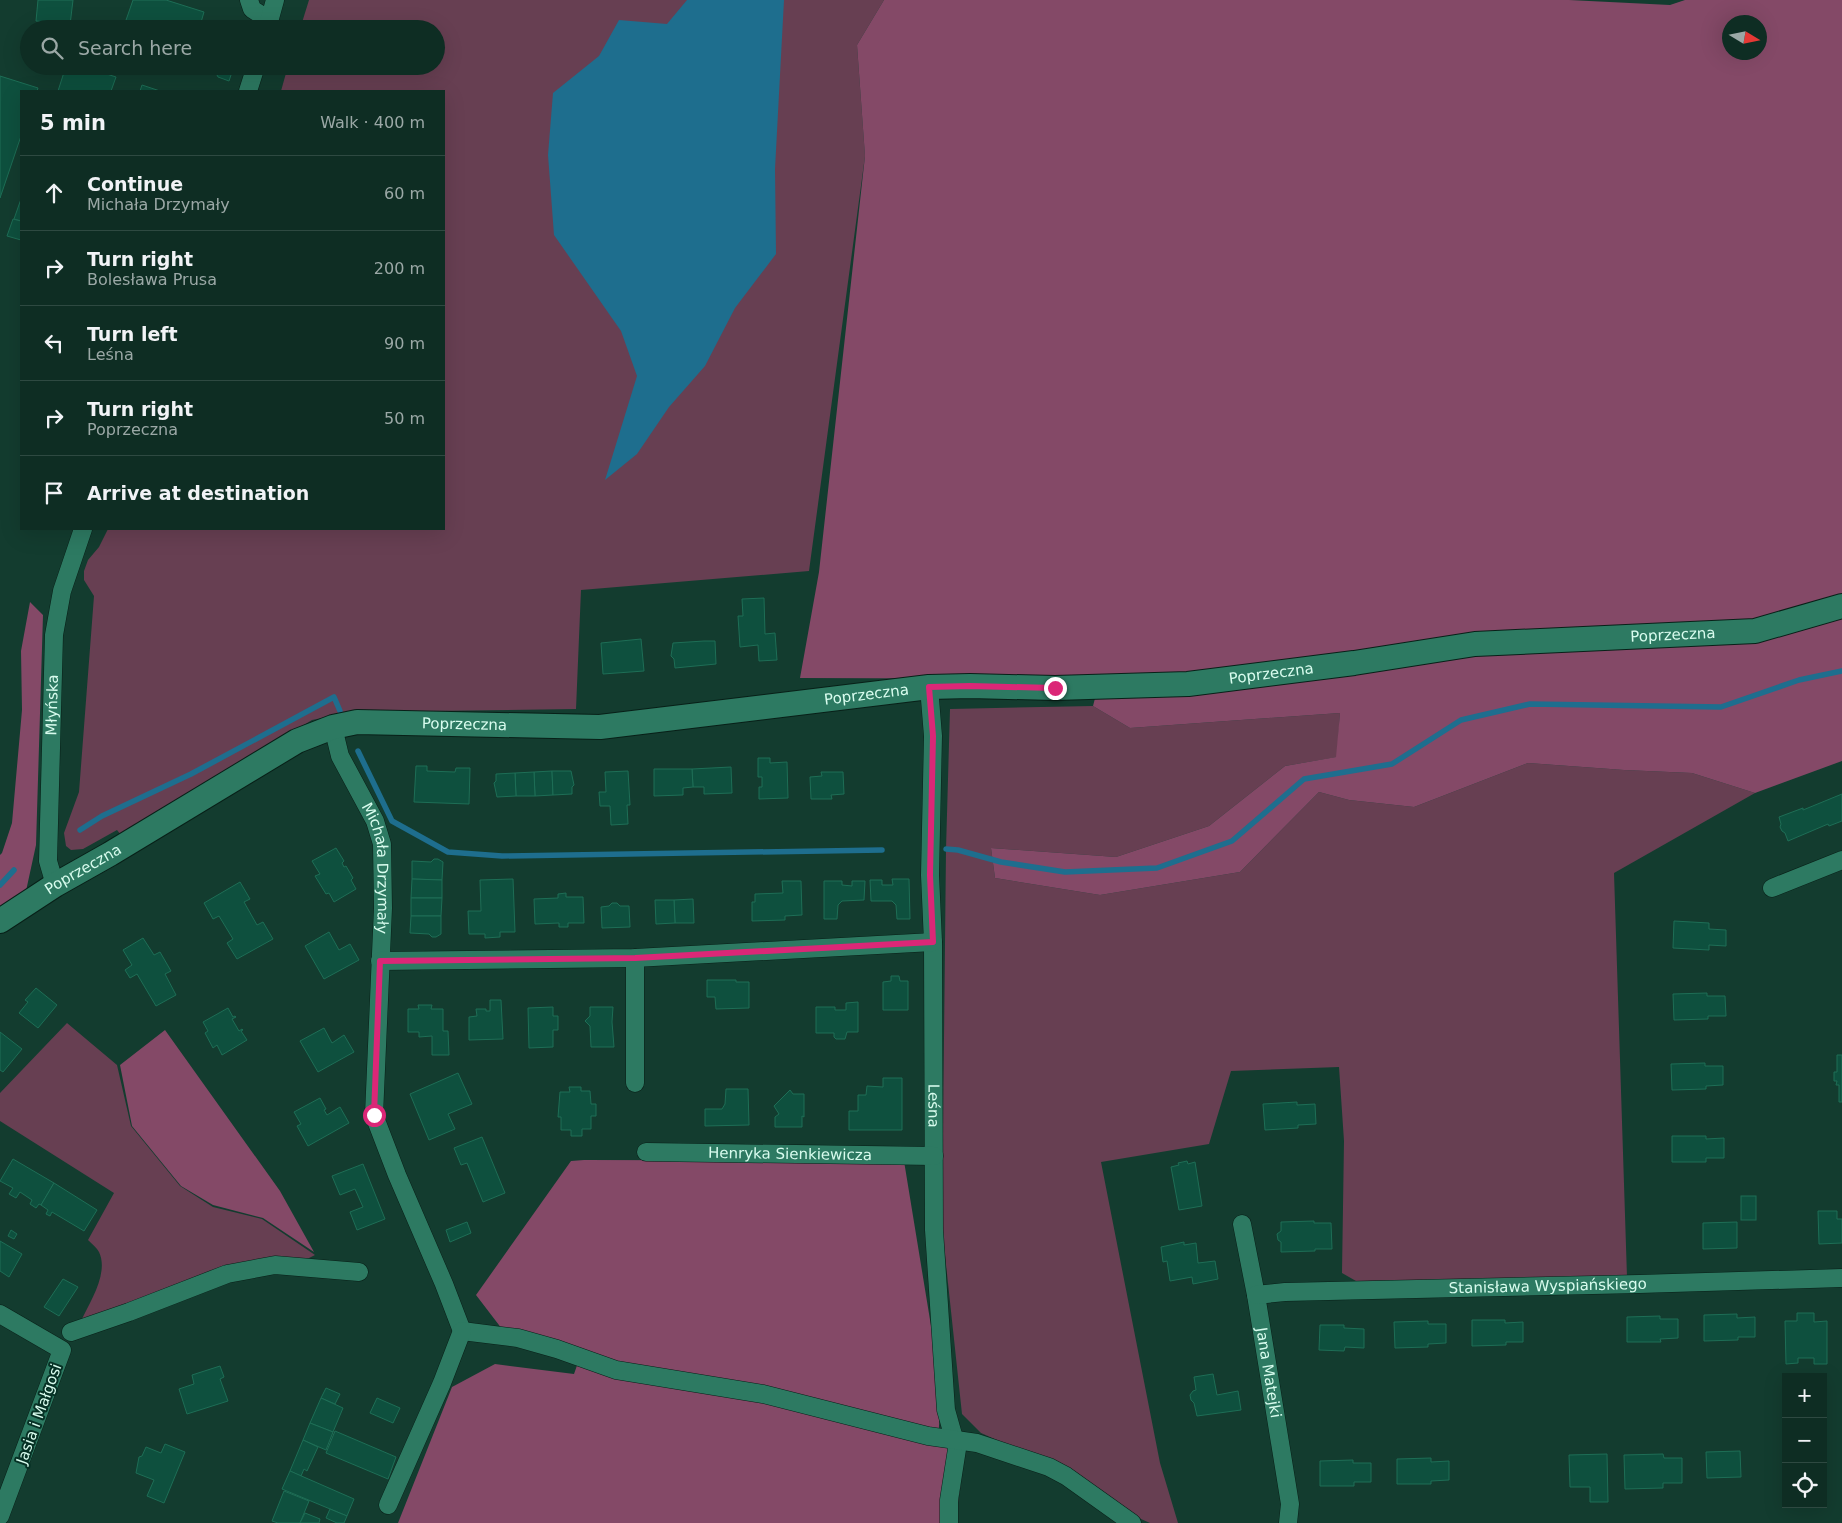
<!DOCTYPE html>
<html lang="en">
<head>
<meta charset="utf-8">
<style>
	:root { --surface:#0e2d23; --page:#17352b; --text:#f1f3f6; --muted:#9ba8a6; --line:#2e4941 }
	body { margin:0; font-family:"DejaVu Sans",sans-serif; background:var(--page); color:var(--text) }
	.controls { position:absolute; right:15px; bottom:15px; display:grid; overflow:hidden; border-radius:0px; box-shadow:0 5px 20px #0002 }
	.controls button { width:45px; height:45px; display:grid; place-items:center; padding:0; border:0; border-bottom:1px solid var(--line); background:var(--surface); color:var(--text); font:25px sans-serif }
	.compass { position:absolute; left:1722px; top:15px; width:45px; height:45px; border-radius:50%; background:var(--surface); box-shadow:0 5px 20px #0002; rotate:100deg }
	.stop { position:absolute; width:15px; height:15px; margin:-11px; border:4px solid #db2777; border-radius:50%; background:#fff }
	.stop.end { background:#db2777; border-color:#fff; box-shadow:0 1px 5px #0008 }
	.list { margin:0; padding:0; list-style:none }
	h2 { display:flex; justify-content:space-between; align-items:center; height:65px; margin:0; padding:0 20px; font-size:21px }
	h2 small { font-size:16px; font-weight:400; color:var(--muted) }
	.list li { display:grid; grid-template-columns:32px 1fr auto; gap:15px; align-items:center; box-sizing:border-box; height:75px; padding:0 20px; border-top:1px solid var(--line) }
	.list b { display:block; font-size:19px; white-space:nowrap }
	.list p { margin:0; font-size:16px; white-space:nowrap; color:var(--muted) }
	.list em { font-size:16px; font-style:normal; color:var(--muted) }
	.icon { flex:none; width:28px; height:28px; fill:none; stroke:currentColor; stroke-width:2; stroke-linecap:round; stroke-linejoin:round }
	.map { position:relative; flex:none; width:1842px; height:1523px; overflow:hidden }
	.search { position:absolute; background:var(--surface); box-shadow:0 5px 20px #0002; left:20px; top:20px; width:425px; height:55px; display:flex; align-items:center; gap:12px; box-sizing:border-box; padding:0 18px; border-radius:28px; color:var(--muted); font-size:19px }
	.panel { position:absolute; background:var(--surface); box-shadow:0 5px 20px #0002; left:20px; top:90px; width:425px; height:440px; border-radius:0px }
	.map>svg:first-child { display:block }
</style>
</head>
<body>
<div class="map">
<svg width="1842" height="1523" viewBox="0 0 1842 1523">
	<rect width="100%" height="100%" fill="#133c2f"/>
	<!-- green -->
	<g fill="#673f52">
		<polygon points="309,0 884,0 857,45 865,156 809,571 581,590 576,709 352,712 312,720 121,835 117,830 83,849 71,850 66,846 64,833 79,792 94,596 84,580 84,571 88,560 99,547 108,529 444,529 444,91 281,91 288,66 436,66 436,29 300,29"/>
		<polygon points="1093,706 1130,728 1340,713 1337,757 1285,766 1209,826 1116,857 991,848 995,878 1100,895 1240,872 1319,792 1349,800 1414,807 1528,763 1624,770 1692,773 1755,793 1614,873 1627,1277 1356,1281 1342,1273 1344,1141 1339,1067 1231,1071 1209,1144 1101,1162 1160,1463 1178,1523 1150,1523 1141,1519 1074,1474 981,1433 962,1414 942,1227 946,849 950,709"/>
		<path d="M67,1023L117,1065L131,1126L180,1186L213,1207L262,1219L315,1255L309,1258L242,1267L81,1321C90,1302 109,1273 99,1252C97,1248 92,1244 88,1240L114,1193L0,1121V1093Z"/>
	</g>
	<!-- forest -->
	<g fill="#844967" fill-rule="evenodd">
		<path d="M884,0H1569L1670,5L1685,0H1842V761L1755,793L1692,773L1624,770L1528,763L1414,807L1349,800L1319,792L1240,872L1100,895L995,878L991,848L1116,857L1209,826L1285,766L1336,757L1340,713L1130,728L1093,706L1100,679L800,678L819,572L865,156L857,45ZM1730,22H1760V52H1730Z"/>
		<polygon points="30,602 43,615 36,845 26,891 0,913 0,855 2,853 12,823 22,710 21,651"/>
		<polygon points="165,1030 280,1191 314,1252 263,1218 213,1205 181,1186 132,1126 120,1065"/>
		<polygon points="584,1160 904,1161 941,1387 938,1445 957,1447 961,1482 955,1523 398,1523 452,1387 495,1364 574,1374 581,1354 502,1329 476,1295 571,1161"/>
	</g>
	<!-- water -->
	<polygon fill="#1e6e8e" points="687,0 784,0 775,169 776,254 735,308 705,366 669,407 637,454 605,480 637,376 621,331 554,235 548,155 553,93 599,56 619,20 667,24"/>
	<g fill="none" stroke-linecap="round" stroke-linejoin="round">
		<!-- stream -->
		<g stroke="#1e6e8e" stroke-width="5.5">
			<polyline points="358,751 392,821 448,852 502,856 882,850"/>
			<polyline points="80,830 102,816 191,774 334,697 340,711"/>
			<polyline points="946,849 958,850 1001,862 1065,872 1157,868 1232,841 1304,779 1392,764 1461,720 1530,704 1721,707 1799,680 1842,671"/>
			<polyline points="0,885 14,870"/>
		</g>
	</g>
	<!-- building -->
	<g fill="#0e503e" stroke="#1e6e56">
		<polygon points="38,0 73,0 70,25 36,21"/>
		<polygon points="133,0 166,0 204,12 199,29 132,29 124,26"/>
		<polygon points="66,66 82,66 116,77 111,91 58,91"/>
		<polygon points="215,66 234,66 229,81 218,77 214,69"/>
		<polygon points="0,76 38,88 37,91 21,91 21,136 0,198"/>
		<polygon points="142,85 160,91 140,91"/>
		<polygon points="21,199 21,221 14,219"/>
		<polygon points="13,219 21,221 21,240 7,236"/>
		<polygon points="764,598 765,634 775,633 777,660 759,661 758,645 740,647 738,616 743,616 742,599"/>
		<polygon points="641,639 644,671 603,674 601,643"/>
		<polygon points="704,641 715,641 716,664 675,668 674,659 671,656 673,643"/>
		<polygon points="758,758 770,758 770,763 787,762 788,798 759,799 759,787 762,787 762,777 758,777"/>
		<polygon points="416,766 427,766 427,771 455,772 456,768 470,768 469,804 414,802"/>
		<polygon points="731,767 732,793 704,794 704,787 693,787 692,769"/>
		<polygon points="654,769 692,769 693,787 683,788 683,795 654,796"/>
		<polygon points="552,771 553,795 535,796 534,772"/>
		<polygon points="552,771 571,771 574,785 572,787 572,794 553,795"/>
		<polygon points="628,771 630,805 627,805 628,824 611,825 610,806 600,806 599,792 606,792 605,772"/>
		<polygon points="534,772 535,796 516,796 515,773"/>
		<polygon points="821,772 843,772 844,794 831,795 832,799 811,799 810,777 822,776"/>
		<polygon points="515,773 516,796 497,797 494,783 496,781 496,774"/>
		<polygon points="1842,794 1842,821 1829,826 1828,824 1788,841 1785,833 1782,831 1780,827 1781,824 1779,817 1803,808 1803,810"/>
		<polygon points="336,848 344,861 342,863 344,867 346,866 353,878 351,880 356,889 334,902 329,893 326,894 315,876 320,874 312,861"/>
		<polygon points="434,859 438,859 443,862 442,880 412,879 412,861 431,862"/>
		<polygon points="412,879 442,880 442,898 411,898"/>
		<polygon points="513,879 515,932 500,932 500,937 485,938 485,934 469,934 468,911 481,911 480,880"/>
		<polygon points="892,879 909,879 910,919 897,919 896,905 892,901 871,901 870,880 882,880 882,885 893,885"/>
		<polygon points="782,881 801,881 802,915 785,916 785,920 752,921 752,902 755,902 755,894 783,893"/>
		<polygon points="824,881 842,881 842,885 852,886 852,881 865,881 864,900 842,901 838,905 837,919 824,919"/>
		<polygon points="240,882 250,899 244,902 257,925 263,922 273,939 237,959 227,943 233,939 219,916 213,919 204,903"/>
		<polygon points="566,893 566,897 583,897 584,923 568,923 568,927 559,927 559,923 535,924 534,899 558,898 558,894"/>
		<polygon points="411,898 442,898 441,916 411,916"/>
		<polygon points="693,899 694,923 675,923 674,900"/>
		<polygon points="655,900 674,900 675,923 656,924"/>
		<polygon points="612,903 617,903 620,906 629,906 630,927 602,928 601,907 609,906"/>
		<polygon points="411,916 441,916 441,934 436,937 432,937 429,934 410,933"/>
		<polygon points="1674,921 1709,923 1709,929 1726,930 1726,946 1709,945 1709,950 1673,948"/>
		<polygon points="329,932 339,950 350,944 359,960 324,979 305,946"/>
		<polygon points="143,938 154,955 160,952 171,971 165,974 176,995 156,1006 137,974 130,978 125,970 132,965 123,950"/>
		<polygon points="891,976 899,976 900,981 908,981 908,1010 883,1010 883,982 891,981"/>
		<polygon points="707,980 736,980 736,982 749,982 749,1008 716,1009 715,997 707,997"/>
		<polygon points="36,988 57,1005 38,1028 19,1013 28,1002 25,1000"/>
		<polygon points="1707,993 1707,996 1725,996 1726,1016 1708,1016 1708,1019 1674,1020 1673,994"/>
		<polygon points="490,1000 501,1000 503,1039 469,1040 469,1017 477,1016 476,1009 486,1009 486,1011 490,1011"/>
		<polygon points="858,1002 858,1032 847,1032 845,1039 836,1039 834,1037 834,1033 816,1033 816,1007 835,1007 835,1010 846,1010 846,1003"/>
		<polygon points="418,1005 432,1005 431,1009 443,1009 443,1031 448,1031 449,1055 432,1055 432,1036 419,1037 419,1032 408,1032 408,1009 419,1009"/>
		<polygon points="553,1007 553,1016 558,1016 558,1030 553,1030 553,1047 529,1048 528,1008"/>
		<polygon points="590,1007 613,1007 612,1022 614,1047 591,1047 590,1026 585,1021 590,1016"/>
		<polygon points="228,1008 233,1017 235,1016 236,1017 232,1019 239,1031 242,1029 243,1030 241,1031 247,1040 222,1055 217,1045 213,1048 205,1033 208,1031 203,1022"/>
		<polygon points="324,1028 332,1043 344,1035 354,1052 318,1072 300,1041"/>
		<polygon points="0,1032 22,1049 3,1072 0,1070"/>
		<polygon points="1837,1055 1842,1055 1842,1102 1839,1102 1839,1085 1836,1085 1837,1081 1834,1081 1834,1072 1837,1072"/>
		<polygon points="1705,1063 1705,1066 1723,1066 1723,1085 1706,1086 1706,1089 1672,1090 1671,1064"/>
		<polygon points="458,1073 472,1104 448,1114 455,1129 429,1140 410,1094"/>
		<polygon points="883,1078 902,1078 902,1130 849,1130 849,1111 858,1111 858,1095 866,1095 867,1086 883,1087"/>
		<polygon points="569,1087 581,1087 581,1091 590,1091 591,1104 596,1104 596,1116 591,1116 591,1129 582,1129 582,1136 571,1136 571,1130 561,1130 561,1117 558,1117 560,1092 570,1092"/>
		<polygon points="726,1089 748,1089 749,1125 705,1126 705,1109 722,1109 725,1104"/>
		<polygon points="790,1090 793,1094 804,1094 804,1117 802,1116 802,1127 775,1127 775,1117 779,1114 774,1106"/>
		<polygon points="320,1098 326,1109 324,1110 327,1115 340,1107 349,1123 308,1146 297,1126 301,1124 294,1112"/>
		<polygon points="1297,1102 1297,1105 1315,1104 1316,1124 1298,1125 1298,1128 1265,1130 1263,1104"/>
		<polygon points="1672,1136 1706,1136 1706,1139 1724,1138 1724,1158 1706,1158 1706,1162 1672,1162"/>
		<polygon points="482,1137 505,1193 483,1202 467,1163 461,1165 454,1148"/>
		<polygon points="13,1159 54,1183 41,1205 39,1204 36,1208 30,1204 32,1200 20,1192 16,1198 9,1194 13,1188 0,1181"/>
		<polygon points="1187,1161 1188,1164 1195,1162 1202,1206 1179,1210 1171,1167 1179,1165 1178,1163"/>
		<polygon points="363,1164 385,1219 357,1230 350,1212 363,1207 355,1189 340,1195 332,1176"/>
		<polygon points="54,1183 97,1210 84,1231 52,1212 50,1216 46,1214 48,1210 41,1205"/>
		<rect x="1741" y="1196" width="15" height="24"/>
		<polygon points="1818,1211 1837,1211 1837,1219 1842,1219 1842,1243 1819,1244"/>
		<polygon points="1314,1221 1314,1223 1331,1223 1332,1249 1315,1249 1315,1251 1281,1252 1281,1242 1278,1240 1277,1234 1281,1231 1281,1222"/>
		<polygon points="467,1222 471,1233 450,1242 446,1230"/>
		<polygon points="1737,1222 1737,1248 1703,1249 1703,1223"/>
		<polygon points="11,1230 17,1234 14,1239 8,1236"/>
		<polygon points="0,1241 22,1254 9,1277 0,1271"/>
		<polygon points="1184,1242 1184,1245 1196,1243 1198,1263 1215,1261 1218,1279 1193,1284 1192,1277 1170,1281 1167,1261 1163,1262 1161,1247"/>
		<polygon points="63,1279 78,1287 59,1316 44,1307"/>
		<polygon points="1797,1313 1814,1313 1814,1322 1827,1321 1827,1364 1814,1364 1814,1358 1798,1358 1798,1363 1786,1364 1785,1321 1797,1321"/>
		<polygon points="1737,1314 1737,1318 1755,1317 1755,1337 1738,1337 1738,1340 1704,1341 1704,1315"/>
		<polygon points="1660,1316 1660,1319 1678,1319 1678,1338 1660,1339 1661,1342 1627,1342 1627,1317"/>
		<polygon points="1472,1320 1505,1320 1505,1323 1523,1322 1523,1342 1506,1342 1506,1345 1472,1346"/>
		<polygon points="1428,1321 1428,1324 1446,1324 1446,1343 1428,1344 1428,1347 1395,1348 1394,1322"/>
		<polygon points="1320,1325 1344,1325 1344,1328 1364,1329 1364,1348 1345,1347 1344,1351 1319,1350"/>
		<polygon points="220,1366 224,1377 220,1379 228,1401 187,1414 179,1389 194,1384 192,1375"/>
		<polygon points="1213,1374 1217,1395 1238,1391 1241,1410 1197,1416 1194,1403 1191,1400 1190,1395 1193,1391 1196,1390 1194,1377"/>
		<polygon points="326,1388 340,1394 335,1404 321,1398"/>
		<polygon points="321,1398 343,1408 333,1432 310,1423"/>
		<polygon points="377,1398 400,1408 393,1423 370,1413"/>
		<polygon points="310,1423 333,1432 326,1450 303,1440"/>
		<polygon points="335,1431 396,1457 388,1479 326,1453"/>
		<polygon points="303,1440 318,1447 307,1471 304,1469 301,1476 290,1471"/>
		<polygon points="165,1444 185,1452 164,1503 147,1496 154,1480 136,1473 139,1457 142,1456 146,1447 161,1453"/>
		<polygon points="1740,1451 1741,1477 1707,1478 1706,1452"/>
		<polygon points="1607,1454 1608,1502 1590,1502 1590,1487 1570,1487 1569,1455"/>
		<polygon points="1663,1454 1664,1458 1682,1458 1682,1483 1663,1483 1663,1488 1625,1489 1624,1455"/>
		<polygon points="1431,1458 1431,1462 1449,1461 1449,1480 1431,1481 1431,1484 1397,1484 1397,1459"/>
		<polygon points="1353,1460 1353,1463 1371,1463 1371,1482 1354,1482 1354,1486 1320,1486 1320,1461"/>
		<polygon points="290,1471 354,1499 347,1516 282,1489"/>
		<polygon points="284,1491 309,1501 300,1523 278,1523 272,1521"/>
		<polygon points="330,1509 347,1516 344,1523 337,1523 326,1518"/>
		<polygon points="305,1513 320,1519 319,1523 300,1523"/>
	</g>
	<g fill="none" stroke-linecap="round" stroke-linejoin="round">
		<defs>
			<g id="street">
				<polyline points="249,0 252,9 269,20"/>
				<polyline points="267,29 275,0"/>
				<polyline points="248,91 256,66"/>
				<path id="s1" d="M929,687L933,736L930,875L933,942L934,1230L946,1410L957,1449L949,1500V1523"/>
				<path id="s2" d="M333,727L340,756L375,821L382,844L383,908L374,1115L397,1175L444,1284L462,1331"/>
				<path id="s3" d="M55,885L48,861L54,635L62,591L83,529"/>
				<polyline points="1772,888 1842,860"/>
				<polyline points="380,961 635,958 933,942"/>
				<polyline points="635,1083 635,958"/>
				<path id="s4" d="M646,1152L934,1156"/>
				<path id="s5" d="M1242,1224L1256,1295L1290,1504L1288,1523"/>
				<path id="s6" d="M1256,1295L1285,1292L1639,1284L1842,1278"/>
				<polyline points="0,1314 62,1350 0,1516"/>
				<polyline points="462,1331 518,1338 557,1349 616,1370 763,1394 928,1436 977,1443 1049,1467 1066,1476 1132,1523"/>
				<polyline points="71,1332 129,1312 227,1274 275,1265 359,1272"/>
				<polyline points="388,1505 442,1383 462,1331"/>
			</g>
			<g id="secondary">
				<path id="s7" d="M0,921L55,885L110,854L297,741L333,727L357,722L600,727L929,687L970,686L1055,688L1188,684L1354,663L1475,644L1755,631L1842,606"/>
			</g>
		</defs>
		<!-- street casing -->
		<use href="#street" stroke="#082018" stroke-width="19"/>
		<!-- secondary casing -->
		<use href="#secondary" stroke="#082018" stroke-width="26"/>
		<!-- street -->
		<use href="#street" stroke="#2d7a62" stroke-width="18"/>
		<!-- secondary -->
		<use href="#secondary" stroke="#2d7a62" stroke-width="24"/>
	</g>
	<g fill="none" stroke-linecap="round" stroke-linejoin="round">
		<!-- route -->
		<polyline stroke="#db2777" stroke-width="6" points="374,1115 380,961 635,958 933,942 930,875 933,736 929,687 970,686 1055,688"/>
	</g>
	<g text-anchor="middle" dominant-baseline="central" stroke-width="4" stroke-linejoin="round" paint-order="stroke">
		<!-- street labels -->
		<g font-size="15" fill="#d8fcee" stroke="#063125">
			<text stroke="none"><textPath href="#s7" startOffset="1732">Poprzeczna</textPath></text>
			<text stroke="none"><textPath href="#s7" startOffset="1328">Poprzeczna</textPath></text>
			<text stroke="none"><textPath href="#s7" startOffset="922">Poprzeczna</textPath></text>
			<text stroke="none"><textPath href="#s3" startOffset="181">Młyńska</textPath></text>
			<text stroke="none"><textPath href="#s7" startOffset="518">Poprzeczna</textPath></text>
			<text stroke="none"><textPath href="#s7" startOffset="98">Poprzeczna</textPath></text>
			<text stroke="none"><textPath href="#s2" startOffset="151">Michała Drzymały</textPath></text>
			<text stroke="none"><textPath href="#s1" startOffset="419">Leśna</textPath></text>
			<text stroke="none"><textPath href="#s4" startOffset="144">Henryka Sienkiewicza</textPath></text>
			<text stroke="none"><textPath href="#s6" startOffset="292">Stanisława Wyspiańskiego</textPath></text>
			<text stroke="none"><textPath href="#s5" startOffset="151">Jana Matejki</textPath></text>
			<text transform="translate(39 1414) rotate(-70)">Jasia i Małgosi</text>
		</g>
	</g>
</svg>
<div class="controls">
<button>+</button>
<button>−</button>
<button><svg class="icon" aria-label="locate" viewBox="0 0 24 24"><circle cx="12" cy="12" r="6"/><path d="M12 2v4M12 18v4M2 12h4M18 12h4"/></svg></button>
</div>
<svg class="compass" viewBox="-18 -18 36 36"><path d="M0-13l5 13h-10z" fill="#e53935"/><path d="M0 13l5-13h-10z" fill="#9ba8a6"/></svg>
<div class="stop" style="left:374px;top:1115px"></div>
<div class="stop end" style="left:1055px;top:688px"></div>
<div class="search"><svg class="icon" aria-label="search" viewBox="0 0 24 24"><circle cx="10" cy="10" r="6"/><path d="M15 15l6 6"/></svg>Search here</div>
<section class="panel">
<h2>5 min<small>Walk · 400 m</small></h2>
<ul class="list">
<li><svg class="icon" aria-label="ahead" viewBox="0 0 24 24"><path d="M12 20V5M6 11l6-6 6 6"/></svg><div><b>Continue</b><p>Michała Drzymały</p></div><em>60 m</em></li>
<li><svg class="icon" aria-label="right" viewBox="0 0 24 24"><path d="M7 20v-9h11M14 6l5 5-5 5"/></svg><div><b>Turn right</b><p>Bolesława Prusa</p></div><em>200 m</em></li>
<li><svg class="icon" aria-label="left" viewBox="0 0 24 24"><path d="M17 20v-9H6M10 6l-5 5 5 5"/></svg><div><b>Turn left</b><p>Leśna</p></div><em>90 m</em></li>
<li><svg class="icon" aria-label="right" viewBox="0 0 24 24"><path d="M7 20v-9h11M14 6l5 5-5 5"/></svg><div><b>Turn right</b><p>Poprzeczna</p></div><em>50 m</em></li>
<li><svg class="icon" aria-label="arrive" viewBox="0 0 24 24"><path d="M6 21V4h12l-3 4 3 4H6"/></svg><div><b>Arrive at destination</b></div></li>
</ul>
</section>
</div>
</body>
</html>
